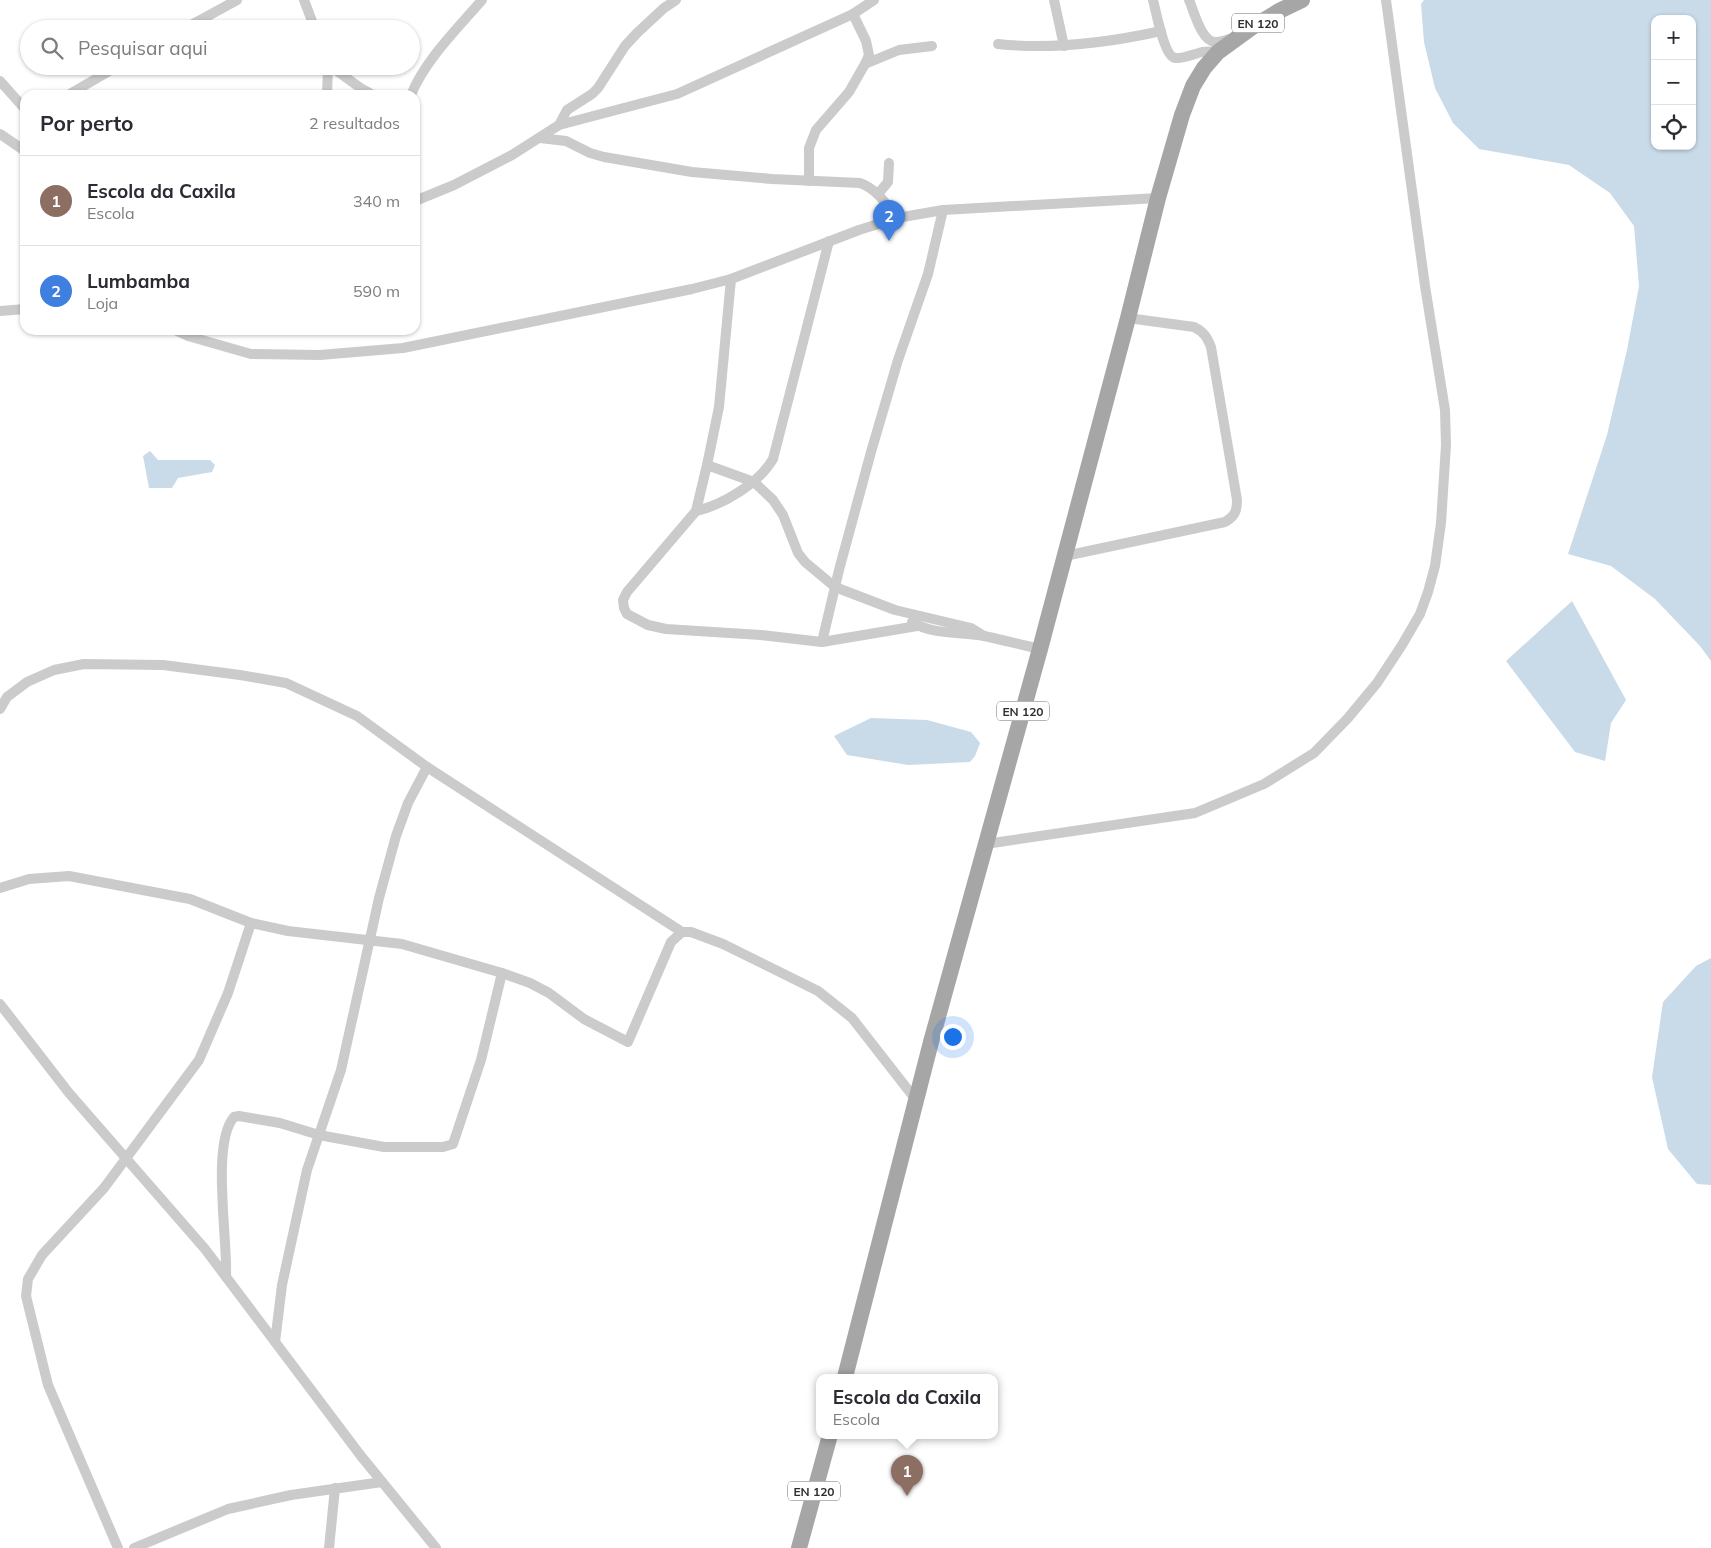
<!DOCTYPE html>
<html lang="pt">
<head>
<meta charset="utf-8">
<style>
	:root { --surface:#fff; --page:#f7f7f7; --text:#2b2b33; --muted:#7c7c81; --line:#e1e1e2; --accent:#db3939 }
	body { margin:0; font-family:Mulish,sans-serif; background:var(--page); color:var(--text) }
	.controls { position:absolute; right:15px; top:15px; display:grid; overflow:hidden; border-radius:10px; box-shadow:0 1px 4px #0004 }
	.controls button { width:45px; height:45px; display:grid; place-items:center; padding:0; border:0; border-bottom:1px solid var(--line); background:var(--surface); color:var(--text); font:25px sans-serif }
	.you { position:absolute; left:952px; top:1036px; width:18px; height:18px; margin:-12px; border:4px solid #fff; border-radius:50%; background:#1a73e8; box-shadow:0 0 0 8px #1a73e833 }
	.badge { display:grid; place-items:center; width:32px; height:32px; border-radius:50%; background:var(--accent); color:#fff; font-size:16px; font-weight:700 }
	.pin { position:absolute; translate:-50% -41px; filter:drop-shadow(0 1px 2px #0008) }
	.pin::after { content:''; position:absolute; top:26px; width:18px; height:15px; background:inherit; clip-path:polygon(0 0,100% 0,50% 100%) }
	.popup { position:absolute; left:816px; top:1374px; width:182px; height:65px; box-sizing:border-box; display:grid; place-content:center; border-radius:10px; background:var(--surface); filter:drop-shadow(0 1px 4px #0005); font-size:16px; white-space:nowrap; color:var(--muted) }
	.popup b { font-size:19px; color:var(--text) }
	.popup::after { content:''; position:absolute; left:50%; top:100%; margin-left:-10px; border:10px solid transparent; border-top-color:var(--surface) }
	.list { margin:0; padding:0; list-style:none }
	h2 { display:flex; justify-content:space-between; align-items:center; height:65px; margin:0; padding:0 20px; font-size:21px }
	h2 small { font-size:16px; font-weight:400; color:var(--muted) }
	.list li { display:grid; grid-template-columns:32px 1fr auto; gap:15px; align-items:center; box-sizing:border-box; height:90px; padding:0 20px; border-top:1px solid var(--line) }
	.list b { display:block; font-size:19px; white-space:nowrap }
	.list p { margin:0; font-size:16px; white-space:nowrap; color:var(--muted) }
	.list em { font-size:16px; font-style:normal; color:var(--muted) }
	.icon { flex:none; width:28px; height:28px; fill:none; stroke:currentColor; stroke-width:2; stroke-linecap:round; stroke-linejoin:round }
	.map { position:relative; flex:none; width:1711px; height:1548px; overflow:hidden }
	.search { position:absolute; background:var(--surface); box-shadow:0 1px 4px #0004; left:20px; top:20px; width:400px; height:55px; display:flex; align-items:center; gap:12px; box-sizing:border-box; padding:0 18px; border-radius:28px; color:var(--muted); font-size:19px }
	.panel { position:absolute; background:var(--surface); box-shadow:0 1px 4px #0004; left:20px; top:90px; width:400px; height:245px; border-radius:15px }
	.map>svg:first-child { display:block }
</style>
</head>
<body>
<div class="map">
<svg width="1711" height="1548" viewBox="0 0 1711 1548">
	<rect width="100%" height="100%" fill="#fff"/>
	<!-- water -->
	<g fill="#c9dae9" fill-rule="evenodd">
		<path d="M1424,0H1711V661L1700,646L1655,599L1611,566L1568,554L1607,435L1627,350L1639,286L1634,226L1610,193L1569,165L1479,149L1453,123L1435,88L1424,42L1421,4ZM1655,19H1692V146H1655Z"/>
		<polygon points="150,451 158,460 210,460 215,465 212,472 178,478 172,488 149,488 143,456"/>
		<polygon points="1572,601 1626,700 1611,723 1605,761 1575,752 1506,661"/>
		<polygon points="871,718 927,720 971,732 980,743 975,756 970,762 908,765 847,755 834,736"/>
		<polygon points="1711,958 1711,1185 1697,1184 1668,1149 1652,1077 1663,1002 1696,966"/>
	</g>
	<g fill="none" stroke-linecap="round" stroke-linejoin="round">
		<!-- street -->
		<g stroke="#cbcbcb" stroke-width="10">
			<polyline points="304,0 315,29"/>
			<polyline points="1054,0 1064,46"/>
			<path d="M1153,0C1156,11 1164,56 1175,58C1183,59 1194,54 1202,52C1208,51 1213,52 1218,52"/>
			<path d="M1189,0C1194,11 1201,41 1215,42C1220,42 1225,40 1230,39"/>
			<polyline points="184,29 237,0"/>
			<path d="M998,44C1053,50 1107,43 1161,31"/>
			<polyline points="865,64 899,50 932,46"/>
			<polyline points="330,66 362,89 373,95"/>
			<polyline points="0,81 25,109"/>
			<polyline points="68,95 118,66"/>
			<polyline points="327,95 328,66"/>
			<path d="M411,95C425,60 458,28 482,0"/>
			<polyline points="559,125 677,94 853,14 874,0"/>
			<polyline points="0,134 25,151"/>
			<path d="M540,138L566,141L590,153L604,157L692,172L772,179L860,183C877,189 886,204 897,218"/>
			<polyline points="809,181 809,148 816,130 849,92 865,64 869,55 866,41 853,14"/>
			<polyline points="878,194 888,182 889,163"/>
			<polyline points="415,201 454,185 512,155 559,125 567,110 592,94 598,88 625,46 637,33 664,8 676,0"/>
			<polyline points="731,279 719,407 707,465 696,511 627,592 623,600 624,608 627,614 648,625 666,629 761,635 822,642 917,626"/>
			<polyline points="0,311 25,309"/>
			<polyline points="175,330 188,336 251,354 320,355 403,348 692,289 731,279 859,230 897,218 943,210 1158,198"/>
			<polyline points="707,465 754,482 773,500 783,515 798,553 805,562 835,587 895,610 971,628 984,636"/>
			<path d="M696,511C723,505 759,483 773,459L829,241"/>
			<path d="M1065,556L1225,522C1235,516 1237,511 1237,500L1211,347C1207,337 1204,332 1194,327L1128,318"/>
			<path d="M912,622C932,635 961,632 984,636C1003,640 1022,645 1040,649"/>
			<polyline points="822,642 839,570 871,452 898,360 928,274 943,210"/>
			<polyline points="0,709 7,697 27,682 54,670 84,664 163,665 240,675 286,683 357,716 427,767 682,932"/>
			<polyline points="986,844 1195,813 1264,784 1314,753 1348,718 1377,683 1402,645 1420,614 1428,592 1435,566 1441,523 1446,445 1445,410 1425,286 1386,0"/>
			<polyline points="0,888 29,879 69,876 190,899 251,923 288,931 402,944 502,973 530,983 549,993 584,1019 628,1042 671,942 682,932 691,932 723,944 818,991 852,1018 916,1100"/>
			<polyline points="0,1004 69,1093 205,1249 361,1456 436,1548"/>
			<path d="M226,1277C228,1240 211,1143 234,1117L239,1116L280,1123L319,1135L384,1147H443L453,1144L481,1060L502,973"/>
			<polyline points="275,1342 282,1285 307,1170 341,1070 379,898 396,836 408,803 427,767"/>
			<polyline points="118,1548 48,1385 26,1296 28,1279 42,1255 104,1188 199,1060 228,993 251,923"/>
			<polyline points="134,1548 228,1509 291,1495 382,1482"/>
			<polyline points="329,1548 335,1488"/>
		</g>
		<!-- primary -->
		<g stroke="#a6a6a6" stroke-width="16">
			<polyline points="845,1377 931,1042 1040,649 1128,318 1158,198 1182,115 1193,86 1204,68 1218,52 1251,28 1279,11 1302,0"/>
			<polyline points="799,1548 830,1435"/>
		</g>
	</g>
	<g text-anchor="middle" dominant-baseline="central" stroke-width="5" stroke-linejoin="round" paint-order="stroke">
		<!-- shield labels -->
		<g fill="#fff" stroke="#6d6d6d" stroke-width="1">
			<rect x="1232" y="13.5" width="52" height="19" rx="4"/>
			<rect x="997" y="701.5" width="52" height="19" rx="4"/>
			<rect x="788" y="1481.5" width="52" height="19" rx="4"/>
		</g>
		<g font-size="12" font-weight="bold" fill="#2e2e2e">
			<text x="1258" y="23">EN 120</text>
			<text x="1023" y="711">EN 120</text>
			<text x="814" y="1491">EN 120</text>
		</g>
	</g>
</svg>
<div class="controls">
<button>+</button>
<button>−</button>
<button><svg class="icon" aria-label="locate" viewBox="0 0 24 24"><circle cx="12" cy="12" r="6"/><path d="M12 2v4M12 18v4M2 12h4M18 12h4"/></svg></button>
</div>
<div class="you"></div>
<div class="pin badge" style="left:907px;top:1496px;background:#8d6e63">1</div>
<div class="popup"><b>Escola da Caxila</b>Escola</div>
<div class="pin badge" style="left:889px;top:241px;background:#3f7fe0">2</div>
<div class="search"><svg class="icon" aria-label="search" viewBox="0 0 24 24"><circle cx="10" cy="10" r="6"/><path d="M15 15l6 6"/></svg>Pesquisar aqui</div>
<section class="panel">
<h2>Por perto<small>2 resultados</small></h2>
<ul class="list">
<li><span class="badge" style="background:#8d6e63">1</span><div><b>Escola da Caxila</b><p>Escola</p></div><em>340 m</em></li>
<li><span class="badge" style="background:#3f7fe0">2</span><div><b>Lumbamba</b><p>Loja</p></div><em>590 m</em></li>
</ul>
</section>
</div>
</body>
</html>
